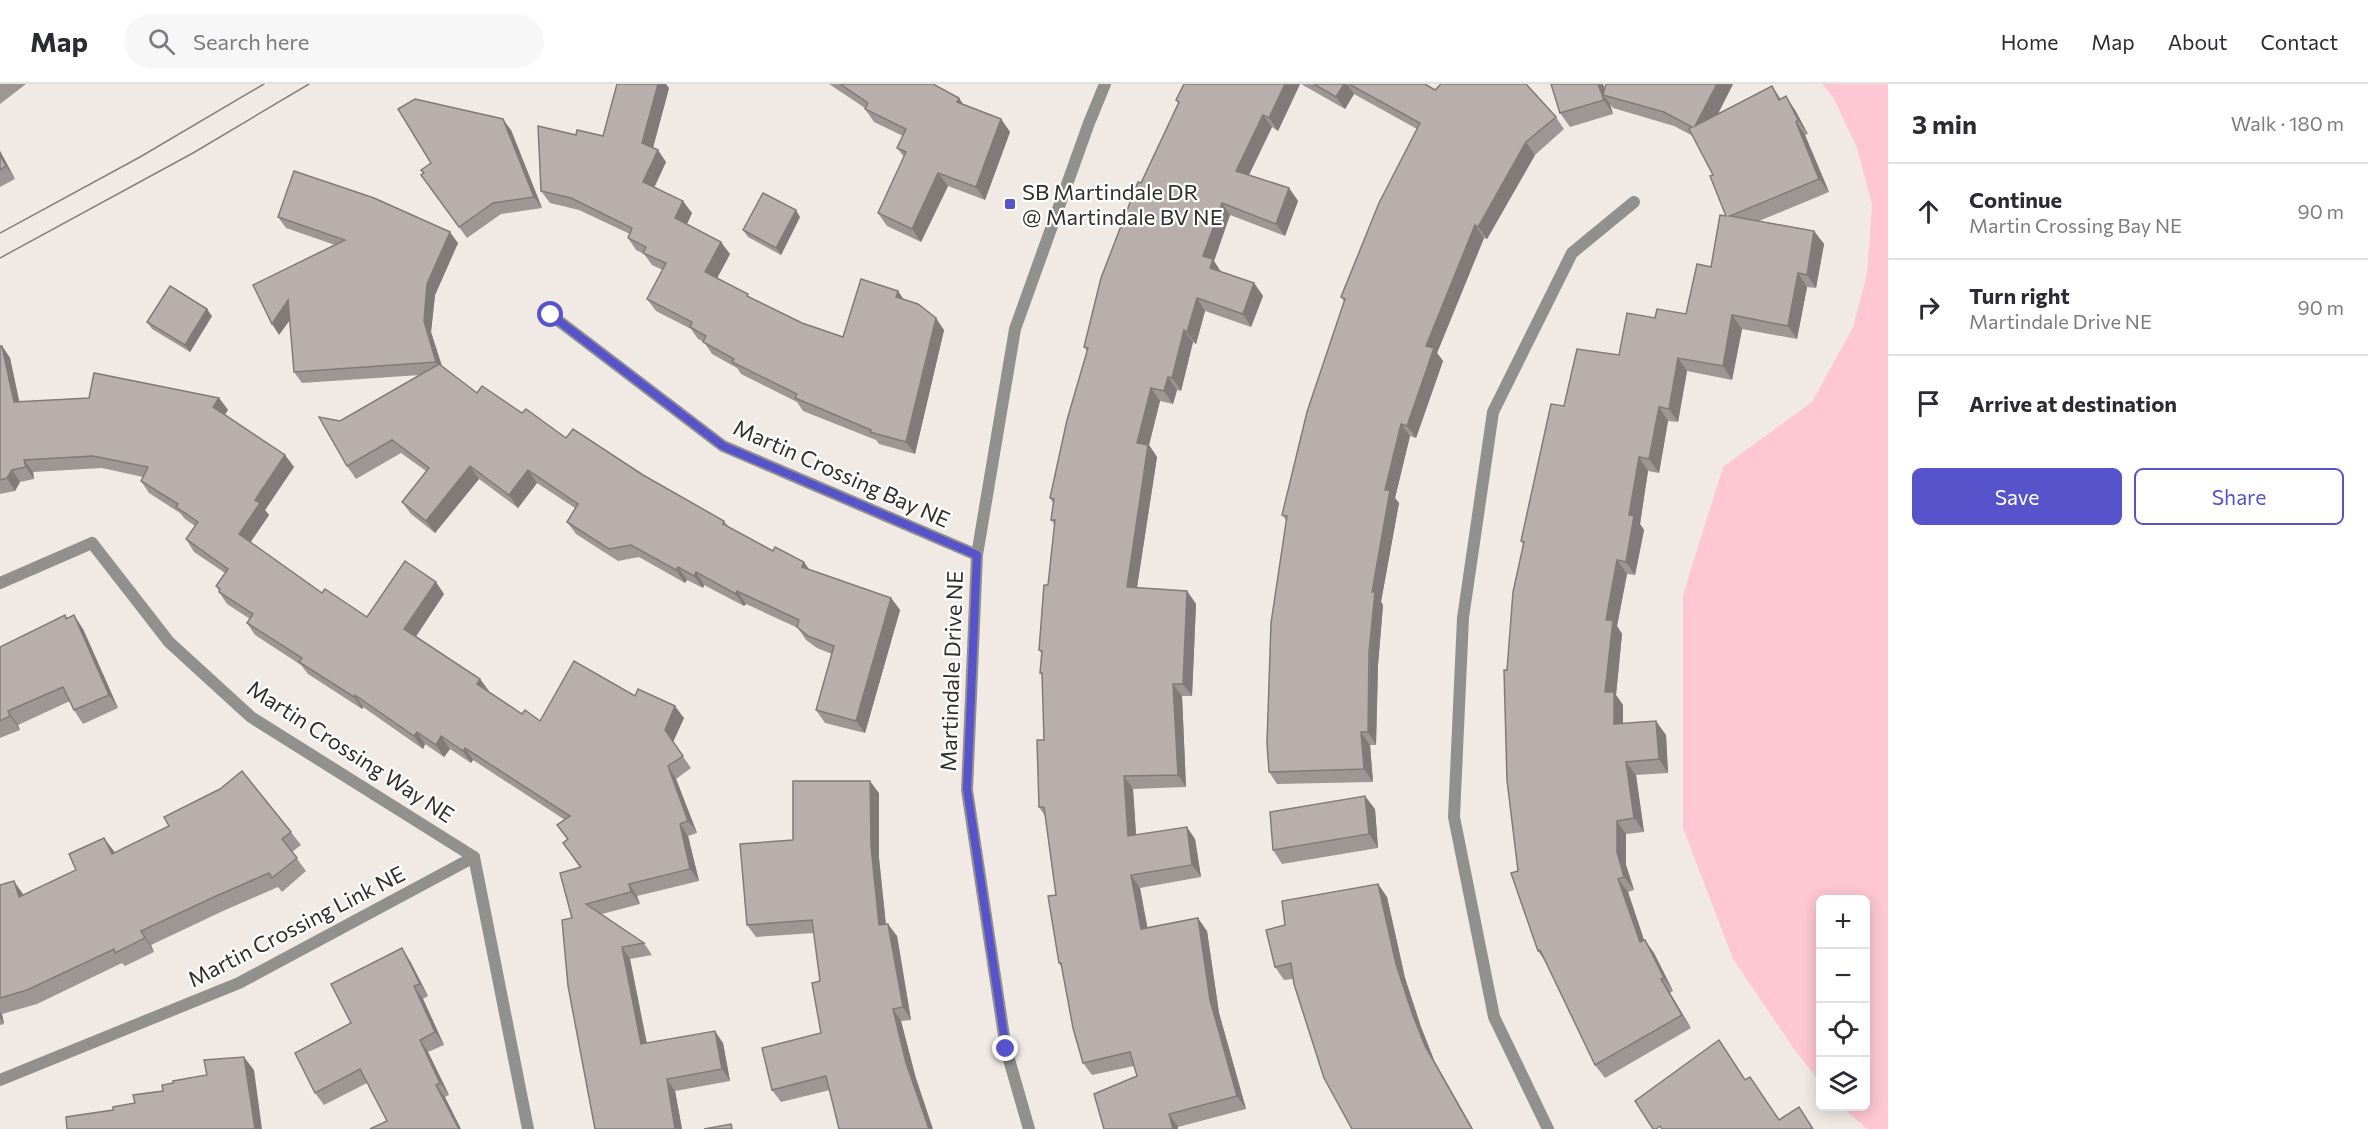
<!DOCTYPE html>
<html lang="en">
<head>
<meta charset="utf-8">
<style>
	:root { --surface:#fff; --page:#f7f7f7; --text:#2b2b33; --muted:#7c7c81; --line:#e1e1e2; --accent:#5653cb }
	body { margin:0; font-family:Commissioner,sans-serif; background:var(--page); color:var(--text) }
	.controls { position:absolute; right:18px; bottom:18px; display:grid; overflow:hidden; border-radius:9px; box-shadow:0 3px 15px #0003 }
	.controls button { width:54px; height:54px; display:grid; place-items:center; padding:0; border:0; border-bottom:2px solid var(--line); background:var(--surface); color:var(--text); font:30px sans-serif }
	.stop { position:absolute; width:18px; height:18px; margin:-14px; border:4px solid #5653cb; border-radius:50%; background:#fff }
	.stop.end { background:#5653cb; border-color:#fff; box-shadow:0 2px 6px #0008 }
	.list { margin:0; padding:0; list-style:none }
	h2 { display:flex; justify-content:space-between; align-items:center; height:78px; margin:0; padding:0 24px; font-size:26px }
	h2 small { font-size:20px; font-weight:400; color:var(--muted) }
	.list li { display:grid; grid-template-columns:39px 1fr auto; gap:18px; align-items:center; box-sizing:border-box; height:96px; padding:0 24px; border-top:2px solid var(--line) }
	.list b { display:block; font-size:22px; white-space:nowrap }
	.list p { margin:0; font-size:20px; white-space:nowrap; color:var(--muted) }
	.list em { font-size:20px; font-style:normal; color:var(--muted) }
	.actions { display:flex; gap:12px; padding:18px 24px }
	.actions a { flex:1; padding:14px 0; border:2px solid var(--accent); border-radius:9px; text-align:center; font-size:21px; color:var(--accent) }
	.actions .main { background:var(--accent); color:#fff }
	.icon { flex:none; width:33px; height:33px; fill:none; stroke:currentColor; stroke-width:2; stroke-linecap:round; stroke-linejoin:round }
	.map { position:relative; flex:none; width:1888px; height:1045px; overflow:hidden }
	header { display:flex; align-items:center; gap:36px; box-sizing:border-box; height:84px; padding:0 30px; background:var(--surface); border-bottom:2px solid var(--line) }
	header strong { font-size:28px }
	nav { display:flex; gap:33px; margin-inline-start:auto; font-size:21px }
	.search { width:420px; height:54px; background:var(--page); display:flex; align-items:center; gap:15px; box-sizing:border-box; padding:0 21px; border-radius:33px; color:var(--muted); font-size:22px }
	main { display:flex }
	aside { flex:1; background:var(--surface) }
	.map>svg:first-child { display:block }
</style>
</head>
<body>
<header>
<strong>Map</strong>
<div class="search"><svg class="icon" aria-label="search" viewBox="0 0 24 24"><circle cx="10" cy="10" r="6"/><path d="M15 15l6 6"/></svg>Search here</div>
<nav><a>Home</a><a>Map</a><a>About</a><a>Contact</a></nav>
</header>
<main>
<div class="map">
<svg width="1888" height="1045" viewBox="0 0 1888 1045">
	<rect width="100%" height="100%" fill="#f1eae4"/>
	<!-- green -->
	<polygon fill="#fec7d2" points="1822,0 1888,0 1888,1045 1867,1045 1842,1023 1866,1022 1866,816 1820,816 1820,998 1794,965 1733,875 1683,744 1683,511 1723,383 1812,318 1853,243 1867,190 1872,121 1857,64 1833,13"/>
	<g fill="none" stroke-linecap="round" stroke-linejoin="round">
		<!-- minor -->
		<g stroke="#91908c" stroke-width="12">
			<polyline points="551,231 723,362 977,471"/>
			<polyline points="0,499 92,459 169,558 251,633 474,773 528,1045"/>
			<polyline points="0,996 239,899 474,773"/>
			<polyline points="1548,1045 1494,933 1454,733 1463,534 1493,328 1572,169 1634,118"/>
		</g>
		<!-- tertiary -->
		<polyline stroke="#91908c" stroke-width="12" points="1029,1045 1006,965 967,706 977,471 1015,245 1089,39 1105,0"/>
		<!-- tram -->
		<g stroke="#84807c" stroke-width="1.5">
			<polyline points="0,149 140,73 264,0"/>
			<polyline points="0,174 193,69 309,0"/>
		</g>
	</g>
	<!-- wall -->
	<g fill="#9e9694">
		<polygon points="0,0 26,0 0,20"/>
		<polygon points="829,0 933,0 964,21 1001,35 1010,48 985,116 948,102 921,158 887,142 878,129 904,73 897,64 903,52 874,38 865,25 865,24"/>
		<polygon points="1184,0 1300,0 1278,47 1272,43 1249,91 1289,104 1298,117 1285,152 1230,131 1214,177 1221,188 1254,199 1263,212 1251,243 1205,227 1196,260 1193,258 1181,307 1177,306 1173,320 1160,317 1149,361 1157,373 1137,504 1187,507 1196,520 1192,612 1182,612 1186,703 1133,705 1136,751 1195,755 1201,793 1140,804 1147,843 1207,847 1219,929 1246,1025 1178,1043 1178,1045 1104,1045 1137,992 1134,982 1092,991 1083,979 1062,884 1059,879 1056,811 1045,732 1039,723 1044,656 1042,592 1040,589 1042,570 1039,566 1048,501 1055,441 1051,436 1053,419 1050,414 1087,267 1084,263 1179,20 1176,16"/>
		<polygon points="1301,0 1425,0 1435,6 1556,33 1564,45 1535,71 1487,155 1484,154 1437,269 1443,277 1416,354 1410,352 1395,414 1399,419 1381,517 1383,521 1378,581 1376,661 1370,661 1373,698 1277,700 1269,688 1286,436 1282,431 1344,217 1341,213 1417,45 1354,10 1345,25"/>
		<polygon points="1551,0 1603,0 1605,5 1606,0 1733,0 1718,30 1772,2 1781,15 1795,26 1808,50 1805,51 1829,108 1759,137 1814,147 1824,160 1816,204 1807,203 1797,255 1742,245 1732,296 1687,287 1678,338 1668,337 1659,389 1648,387 1640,440 1644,446 1635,491 1627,490 1617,542 1622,550 1616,611 1623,621 1623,640 1666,651 1668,689 1636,691 1644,748 1626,750 1626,781 1634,806 1628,808 1644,856 1654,869 1673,907 1670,909 1691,944 1605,994 1595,981 1547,880 1538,867 1518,787 1507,586 1523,460 1521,457 1564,322 1619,271 1655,234 1686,230 1711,183 1726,132 1713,91 1693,52 1674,42 1613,24 1610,20 1613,30 1570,43 1560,29"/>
		<polygon points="669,4 653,64 666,78 654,104 692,129 687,140 730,170 717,194 750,214 802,239 843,253 898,207 904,216 944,246 915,370 879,360 876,356 803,327 797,318 741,290 737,284 712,270 704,258 698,255 691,245 656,227 647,215 663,186 652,181 644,170 636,166 628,154 630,150 579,126 550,119 541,107 576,51 603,52"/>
		<polygon points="511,46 542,124 501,130 467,154 421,91"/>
		<polygon points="0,67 15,95 0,103"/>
		<polygon points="278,133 458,159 435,211 431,248 442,282 477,309 522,329 566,354 643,391 724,437 729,443 809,486 891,514 900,526 865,649 825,639 816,626 832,570 817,564 806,556 798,544 746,520 744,522 704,501 703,504 687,496 685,499 639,473 618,477 576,450 567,438 575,424 537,399 518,424 479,395 435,449 411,430 402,418 426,387 401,369 356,395 347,382 340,337 420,291 302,299 294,288 290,236 279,251 335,161 286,144"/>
		<polygon points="800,133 781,171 748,153 743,146"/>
		<polygon points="212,232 190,268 152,245 147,238"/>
		<polygon points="0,262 2,262 10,274 19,318 219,314 228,326 225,330 285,371 294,383 265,426 269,431 250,458 322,509 367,533 444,510 416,552 480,595 488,607 522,630 540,637 635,612 684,634 673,658 691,684 676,695 697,749 688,752 699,797 637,812 640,820 602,830 644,859 652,871 630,875 647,959 723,959 730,997 675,1007 682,1045 595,1045 572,834 580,784 563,759 567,755 557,741 565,736 473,676 471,679 450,665 444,673 425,660 423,665 363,623 362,625 308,590 301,581 255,551 247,539 250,535 227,520 219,508 219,507 216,502 225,489 194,468 186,455 195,442 185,435 180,429 149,409 141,397 143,393 102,384 33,388 34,395 20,398 15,407 0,410"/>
		<polygon points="65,531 67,534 83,545 118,624 83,640 74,626 70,617 18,641 20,646 0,654 0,563"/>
		<polygon points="879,709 879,774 886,840 897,852 911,936 901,937 915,991 830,1006 781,1018 772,1006 821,949 820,897 814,849 756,853 747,841 793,756"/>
		<polygon points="1375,725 1378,764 1282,780 1273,766"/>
		<polygon points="291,748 301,761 292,768 306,787 282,808 278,803 223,827 151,861 154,868 125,882 122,879 37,920 2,930 4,940 0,941 0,801 23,811 114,769"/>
		<polygon points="1378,800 1387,813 1405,894 1421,943 1434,976 1293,895 1284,896 1275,883 1285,841"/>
		<polygon points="410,877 428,912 423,915 444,961 428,968 449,1011 445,1013 367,999 324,1021 315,1009 351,939"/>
	</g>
	<!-- shaded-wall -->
	<g fill="#817a78">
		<polygon points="658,0 666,0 669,4 651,71 642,59"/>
		<polygon points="1285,0 1300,0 1278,47 1269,34"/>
		<polygon points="1344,0 1347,0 1354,10 1345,25 1336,13"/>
		<polygon points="1598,0 1603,0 1607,12 1603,11 1610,20 1613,30 1604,16"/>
		<polygon points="1717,0 1733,0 1705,55 1695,42"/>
		<polygon points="1786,12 1795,26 1808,50 1798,36"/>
		<polygon points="959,14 968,27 957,18"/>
		<polygon points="1263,31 1272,43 1245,99 1236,87"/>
		<polygon points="503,35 511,46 542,124 534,113"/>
		<polygon points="1001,35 1010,48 985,116 976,103"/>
		<polygon points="1796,38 1805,51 1829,108 1819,95"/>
		<polygon points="1526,58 1535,71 1487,155 1478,143"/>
		<polygon points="658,66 666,78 651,110 643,98"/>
		<polygon points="0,67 15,95 6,82 0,71"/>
		<polygon points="938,89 948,102 921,158 912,145"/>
		<polygon points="1289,104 1298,117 1285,152 1276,140"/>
		<polygon points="683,117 692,129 684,146 675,134"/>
		<polygon points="1222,119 1230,131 1214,177 1221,188 1219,196 1203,172"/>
		<polygon points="796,126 800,133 781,171 776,164"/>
		<polygon points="1475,141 1484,154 1437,269 1443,277 1416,354 1407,342 1426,262"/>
		<polygon points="1814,147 1824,160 1816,204 1807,191"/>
		<polygon points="450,148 458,159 435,211 431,248 444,289 436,278 424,237 427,200"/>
		<polygon points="721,158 730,170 714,200 705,188"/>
		<polygon points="1798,189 1807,203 1797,255 1788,242"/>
		<polygon points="1254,199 1263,212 1251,243 1243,230"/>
		<polygon points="898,207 906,219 896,213"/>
		<polygon points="1197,214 1205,227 1196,260 1187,248"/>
		<polygon points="288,216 296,227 279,251 272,240"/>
		<polygon points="207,225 212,232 190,268 185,261"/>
		<polygon points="1732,231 1742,245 1732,296 1723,282"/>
		<polygon points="936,234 944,246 915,370 906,358"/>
		<polygon points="1184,246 1193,258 1181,307 1172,294"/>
		<polygon points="2,262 10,274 22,330 14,318"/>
		<polygon points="1678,274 1687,287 1678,338 1669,325"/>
		<polygon points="1168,293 1177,306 1173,320 1164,307"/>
		<polygon points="1151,304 1160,317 1149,361 1157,373 1135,516 1127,503 1137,359"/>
		<polygon points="219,314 228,326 222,335 213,323"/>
		<polygon points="1659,323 1668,337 1659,389 1649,375"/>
		<polygon points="1401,340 1410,352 1395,414 1399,419 1381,518 1383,521 1378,581 1376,661 1368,648 1372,508 1385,406"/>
		<polygon points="285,371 294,383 265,426 269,431 248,462 239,450 255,416"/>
		<polygon points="1639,373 1648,387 1640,440 1644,446 1635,491 1626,478 1629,431"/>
		<polygon points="24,376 33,388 34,395 26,383"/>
		<polygon points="470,382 479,395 435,449 426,437"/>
		<polygon points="12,386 20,398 15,407 7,394"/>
		<polygon points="528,386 537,399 518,424 509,411"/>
		<polygon points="1617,476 1627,490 1617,542 1622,550 1616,611 1623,621 1623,654 1614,640 1605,608 1606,536"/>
		<polygon points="804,478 813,491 802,483"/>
		<polygon points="678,483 687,496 685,499 676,486"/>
		<polygon points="696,488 704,501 703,504 694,492"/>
		<polygon points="436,498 444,510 413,557 404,545"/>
		<polygon points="737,507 746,520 744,522 736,510"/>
		<polygon points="1187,507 1196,520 1192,612 1183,600"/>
		<polygon points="891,514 900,526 865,649 856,637"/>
		<polygon points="74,531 83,545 118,624 109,611"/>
		<polygon points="480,595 489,607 485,612 477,600"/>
		<polygon points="1173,600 1182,612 1186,703 1178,691"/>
		<polygon points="355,611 363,623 362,625 354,613"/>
		<polygon points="675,622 684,634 673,658 665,646"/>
		<polygon points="8,627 18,641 20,646 10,632"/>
		<polygon points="1656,637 1666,651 1668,689 1659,675"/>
		<polygon points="417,648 425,660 423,665 414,652"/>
		<polygon points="1361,648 1370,661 1373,698 1364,685"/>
		<polygon points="441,652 450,665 444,673 436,661"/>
		<polygon points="465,664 473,676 471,679 463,667"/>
		<polygon points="1626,678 1636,691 1644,748 1634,734"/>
		<polygon points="668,682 676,695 697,749 688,737"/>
		<polygon points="1124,692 1133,705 1137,765 1128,752"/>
		<polygon points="870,697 879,709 879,774 887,853 879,841 871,762"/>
		<polygon points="1365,712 1375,725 1378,764 1369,750"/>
		<polygon points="1617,737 1626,750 1626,781 1634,806 1624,793 1617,768"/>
		<polygon points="680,740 688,752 699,797 690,785"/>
		<polygon points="1187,743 1195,755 1201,793 1192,781"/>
		<polygon points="104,754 114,767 122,784 112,770"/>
		<polygon points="1131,791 1140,804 1150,857 1141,845"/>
		<polygon points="1618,795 1628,808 1649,871 1640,858"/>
		<polygon points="14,797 23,810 28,827 19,813"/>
		<polygon points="629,800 637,812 640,820 631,808"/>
		<polygon points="1378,800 1387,813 1405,894 1421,943 1434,976 1473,1045 1472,1045 1425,962 1412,929 1396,880"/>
		<polygon points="1198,834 1207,847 1219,929 1246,1025 1237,1012 1210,916"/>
		<polygon points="888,840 897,852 911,936 903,923"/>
		<polygon points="141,847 151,861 154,868 145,854"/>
		<polygon points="1645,856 1654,869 1673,907 1664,894"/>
		<polygon points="622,863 630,875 649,972 641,960"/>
		<polygon points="402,864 410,877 428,912 420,900"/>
		<polygon points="1661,895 1670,909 1691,944 1682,931"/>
		<polygon points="414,902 423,915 444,961 435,948"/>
		<polygon points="893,925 901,937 915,991 933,1045 929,1045 906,979"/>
		<polygon points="0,928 2,930 4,940 0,934"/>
		<polygon points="715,947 723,959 730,997 722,985"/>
		<polygon points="420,956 428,968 449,1011 440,999"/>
		<polygon points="244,973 254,986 262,1045 255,1045"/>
		<polygon points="667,995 675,1007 682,1045 675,1045"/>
		<polygon points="436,1001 445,1013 461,1045 459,1045"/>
		<polygon points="1169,1030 1178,1043 1178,1045 1173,1045"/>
	</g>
	<!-- building -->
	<g fill="#b8afac" stroke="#817a78" stroke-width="1.5">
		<polygon points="617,0 658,0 642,59 658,66 643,98 683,117 675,134 721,158 705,188 748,210 747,212 802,239 843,253 861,195 898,207 896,213 918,220 936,234 906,358 870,348 871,346 795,314 797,310 732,278 734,275 703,258 706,252 690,243 692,238 647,215 666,179 643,169 646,163 628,154 632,144 571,114 541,107 538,42 576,51 577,46 603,52"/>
		<polygon points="840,0 933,0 959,14 957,18 1001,35 976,103 938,89 912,145 878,129 906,68 897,64 906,45 865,25 868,19"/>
		<polygon points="1184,0 1285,0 1269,34 1263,31 1236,87 1289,104 1276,140 1222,119 1203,172 1213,175 1210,184 1254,199 1243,230 1197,214 1187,248 1184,246 1172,294 1168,293 1164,307 1151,304 1137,359 1148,361 1127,503 1187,507 1183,600 1173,600 1178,691 1124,692 1128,752 1187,743 1192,781 1131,791 1141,845 1198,834 1210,916 1237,1012 1169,1030 1173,1045 1104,1045 1094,1010 1137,992 1130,968 1083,979 1073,944 1061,879 1059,879 1048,812 1056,811 1044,723 1039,723 1037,656 1044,656 1042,589 1040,589 1042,567 1039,566 1044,501 1048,501 1055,436 1051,436 1054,415 1050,414 1067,336 1088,264 1084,263 1101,194 1138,98 1141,99 1179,18 1176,16"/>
		<polygon points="1314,0 1344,0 1336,13"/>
		<polygon points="1349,0 1425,0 1435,6 1441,0 1526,0 1556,33 1526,58 1478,143 1475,141 1426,262 1434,264 1407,342 1401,340 1385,406 1390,406 1372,508 1375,508 1369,568 1368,648 1361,648 1364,685 1269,688 1267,659 1271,539 1287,432 1282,431 1307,328 1345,215 1341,213 1379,119 1420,39"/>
		<polygon points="1551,0 1598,0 1604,16 1560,29"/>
		<polygon points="1606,0 1717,0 1695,42 1772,2 1779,16 1786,12 1798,36 1796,38 1819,95 1730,132 1814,147 1807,191 1798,189 1788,242 1732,231 1723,282 1678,274 1669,325 1659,323 1649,375 1639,373 1629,431 1634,432 1626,478 1617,476 1606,536 1613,536 1605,608 1614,608 1614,640 1656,637 1659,675 1626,678 1634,734 1617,737 1617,768 1624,793 1618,795 1640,858 1645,856 1664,894 1661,895 1682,931 1595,981 1540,866 1538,867 1511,789 1518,787 1507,696 1504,586 1507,586 1513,508 1524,458 1521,457 1551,320 1564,322 1577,265 1619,271 1627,229 1655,234 1657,225 1686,230 1697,180 1711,183 1720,131 1726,132 1710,92 1713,91 1689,45 1692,43 1664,28 1603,11"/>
		<polygon points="415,15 503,35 534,113 493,119 459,143 421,91 424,89 421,86 431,79 398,25"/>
		<polygon points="0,71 6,82 0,86"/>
		<polygon points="294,87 374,114 450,148 427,200 424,237 436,278 294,288 288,216 272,240 253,201 345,156 278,133"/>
		<polygon points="763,109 796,126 776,164 743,146"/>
		<polygon points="170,202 207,225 185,261 147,238"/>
		<polygon points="0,262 2,262 14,318 89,314 94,289 219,314 213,323 285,371 255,416 260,419 239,450 322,509 325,505 367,533 405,477 436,498 404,545 480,595 477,600 522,630 525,626 540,637 574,577 635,612 638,605 675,622 665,646 683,672 668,682 688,737 680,740 690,785 629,800 631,808 586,820 644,859 622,863 641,960 715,947 722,985 667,995 675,1045 595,1045 568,902 562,836 572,834 560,789 581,783 563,759 568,755 557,741 570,732 465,664 463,667 441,652 436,661 417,648 414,652 355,611 354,613 299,578 302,574 247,539 253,530 219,508 220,505 216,502 228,485 186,455 198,438 176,423 178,420 141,397 148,383 93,372 24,376 26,383 12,386 7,394 0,396"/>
		<polygon points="439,280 477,309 482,302 522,329 526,325 566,354 573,345 643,391 724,437 723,440 773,467 775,463 804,478 802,483 891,514 856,637 816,626 834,562 808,552 797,543 799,536 737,507 736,510 696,488 694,492 678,483 676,486 631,461 609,465 567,438 578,420 528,386 509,411 470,382 426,437 402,418 429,384 392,356 347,382 319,333 340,337"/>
		<polygon points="65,531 66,535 74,531 109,611 74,626 63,603 8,627 10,632 0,637 0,563"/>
		<polygon points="242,687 291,748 282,755 297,774 272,794 269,789 214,813 141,847 145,854 115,869 114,865 27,906 0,914 0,801 14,797 19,813 76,786 69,770 104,754 112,770 169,742 164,733 220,705"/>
		<polygon points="793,697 870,697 871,762 879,841 888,840 903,923 893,925 906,979 929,1045 839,1045 826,992 772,1006 762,964 821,949 812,899 820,897 812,836 747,841 740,760 793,756"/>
		<polygon points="1365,712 1369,750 1273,766 1270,728"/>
		<polygon points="1378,800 1396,880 1412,929 1425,962 1472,1045 1352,1045 1324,994 1294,900 1291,879 1275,883 1266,846 1285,841 1282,817"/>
		<polygon points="402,864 420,900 414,902 435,948 420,956 440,999 436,1001 459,1045 370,1045 387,1037 360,985 315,1009 295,969 351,939 331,900"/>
		<polygon points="1719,956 1745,996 1750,993 1779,1036 1799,1023 1813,1045 1662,1045 1660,1042 1656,1045 1653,1045 1635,1017"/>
		<polygon points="244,973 255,1045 67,1045 66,1033 113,1026 113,1023 135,1019 133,1011 163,1007 162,1001 173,999 173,997 207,991 204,976"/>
		<polygon points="731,1040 732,1045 704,1045"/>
	</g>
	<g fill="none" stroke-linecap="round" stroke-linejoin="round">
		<!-- route -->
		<polyline stroke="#5653cb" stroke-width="8" points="551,231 723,362 977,471 967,705 1006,965"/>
	</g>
	<!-- markers -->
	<rect fill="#5653cb" stroke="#fff" stroke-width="2" x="1004" y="114" width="12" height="12" rx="3"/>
	<g text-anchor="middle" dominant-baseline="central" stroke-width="4.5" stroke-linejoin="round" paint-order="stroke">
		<!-- poi labels -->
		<g font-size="22" fill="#322f2d" stroke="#fff" text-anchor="start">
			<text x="1022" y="107">SB Martindale DR<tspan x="1022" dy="25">@ Martindale BV NE</tspan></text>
		</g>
		<!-- street labels -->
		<g font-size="22" fill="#322f2d" stroke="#fff">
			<text transform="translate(842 389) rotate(24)">Martin Crossing Bay NE</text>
			<text transform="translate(951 587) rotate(-88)">Martindale Drive NE</text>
			<text transform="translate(351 667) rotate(33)">Martin Crossing Way NE</text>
			<text transform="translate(296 842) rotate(-27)">Martin Crossing Link NE</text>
		</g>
	</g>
</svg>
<div class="controls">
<button>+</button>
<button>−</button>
<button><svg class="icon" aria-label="locate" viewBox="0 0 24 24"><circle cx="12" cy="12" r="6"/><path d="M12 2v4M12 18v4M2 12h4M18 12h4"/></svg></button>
<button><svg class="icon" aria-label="layers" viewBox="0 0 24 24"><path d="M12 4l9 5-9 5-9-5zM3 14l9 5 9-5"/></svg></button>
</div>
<div class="stop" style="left:551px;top:231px"></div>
<div class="stop end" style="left:1006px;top:965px"></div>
</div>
<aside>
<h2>3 min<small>Walk · 180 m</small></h2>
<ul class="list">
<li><svg class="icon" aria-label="ahead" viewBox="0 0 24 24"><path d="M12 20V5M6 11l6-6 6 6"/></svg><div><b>Continue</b><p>Martin Crossing Bay NE</p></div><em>90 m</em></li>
<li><svg class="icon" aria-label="right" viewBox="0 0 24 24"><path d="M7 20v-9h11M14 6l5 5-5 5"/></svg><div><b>Turn right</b><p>Martindale Drive NE</p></div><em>90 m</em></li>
<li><svg class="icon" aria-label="arrive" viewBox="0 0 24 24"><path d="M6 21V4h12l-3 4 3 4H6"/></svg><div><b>Arrive at destination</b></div></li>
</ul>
<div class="actions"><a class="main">Save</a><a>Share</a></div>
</aside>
</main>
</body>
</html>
